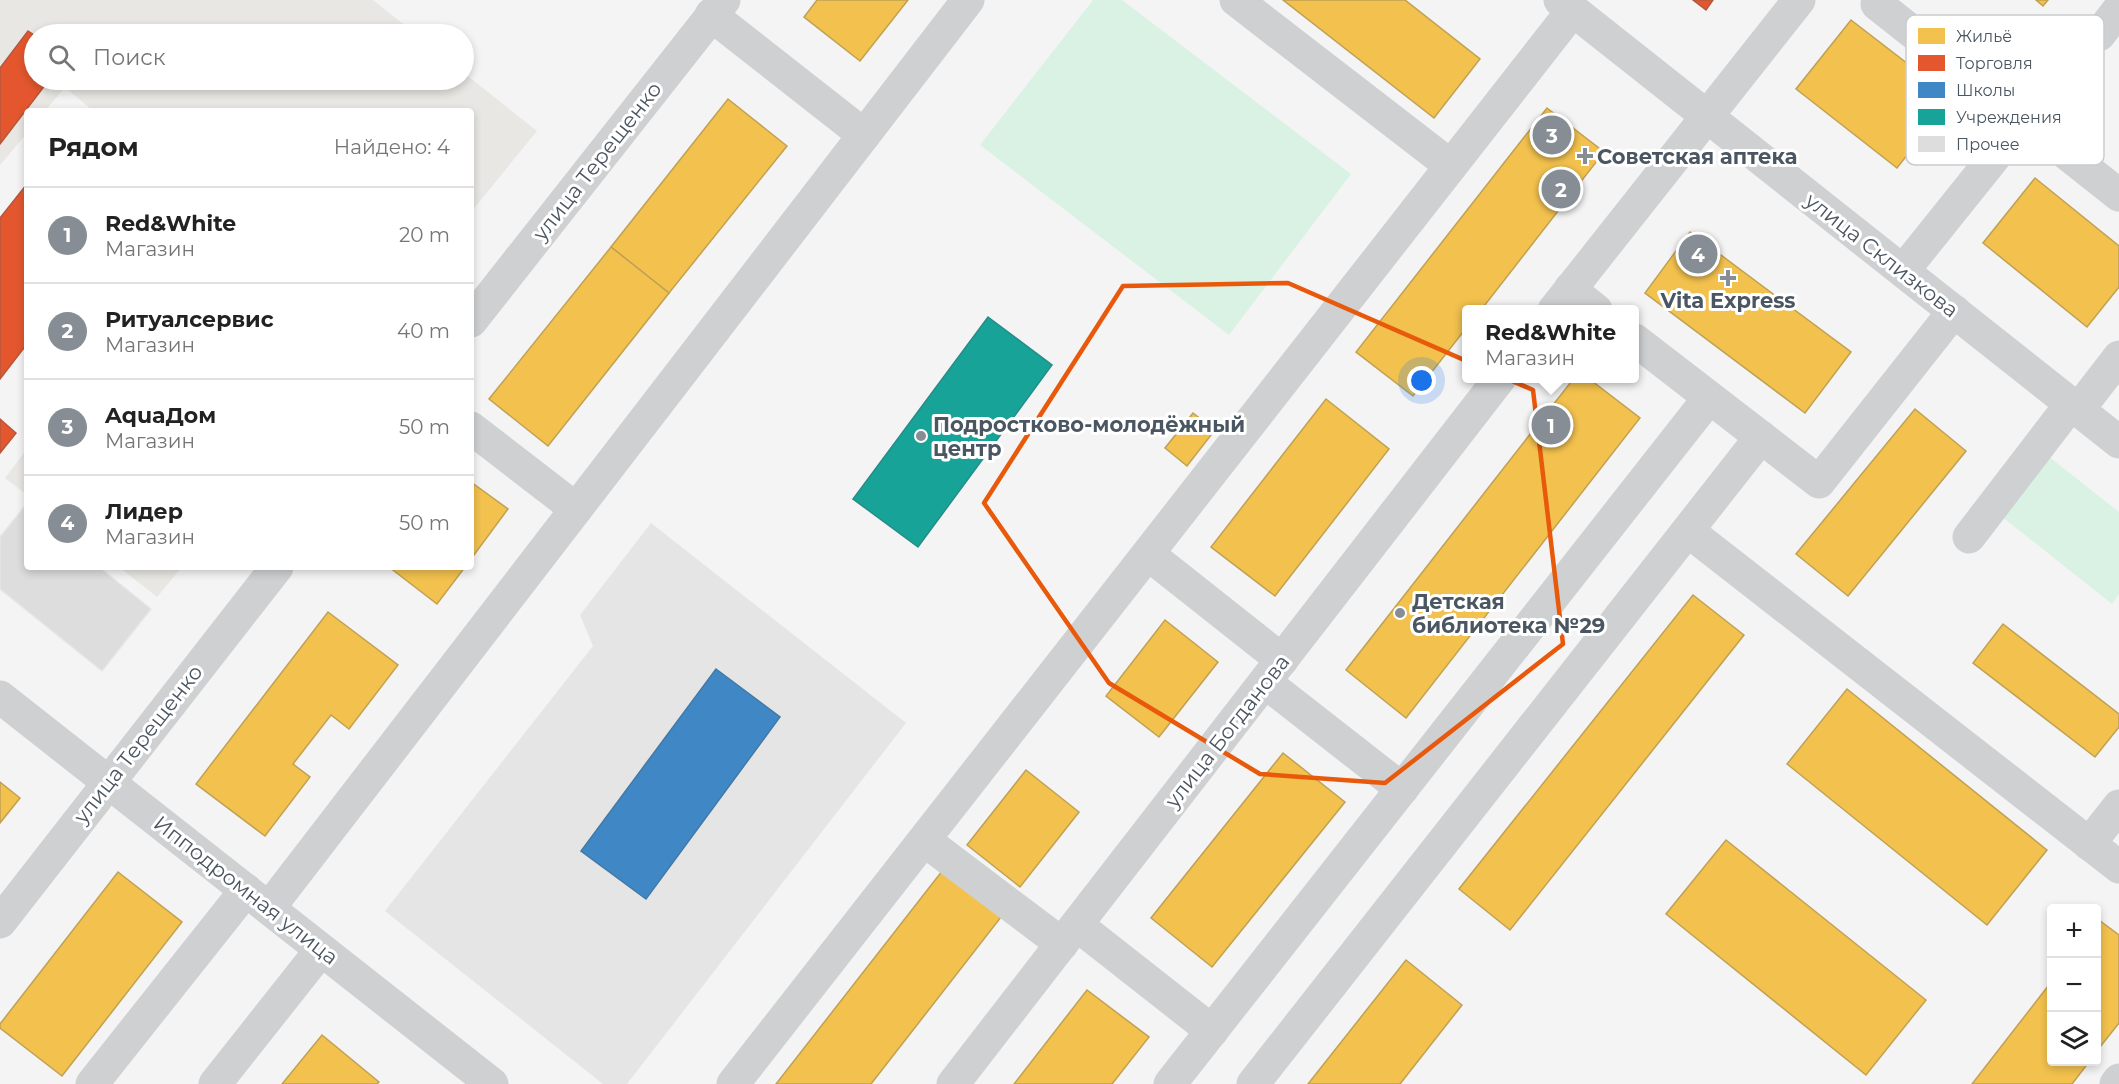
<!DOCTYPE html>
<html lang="ru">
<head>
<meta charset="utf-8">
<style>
	:root { --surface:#fff; --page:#f2f2f2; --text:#222; --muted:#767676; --line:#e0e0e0; --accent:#868d94 }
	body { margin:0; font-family:Montserrat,sans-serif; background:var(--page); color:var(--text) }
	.controls { position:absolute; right:18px; bottom:18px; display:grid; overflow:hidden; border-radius:6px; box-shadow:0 3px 9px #0003 }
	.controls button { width:54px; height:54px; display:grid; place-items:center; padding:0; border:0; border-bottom:2px solid var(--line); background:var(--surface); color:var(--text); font:30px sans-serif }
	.you { position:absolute; left:1422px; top:381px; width:21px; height:21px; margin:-15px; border:4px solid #fff; border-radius:50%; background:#1a73e8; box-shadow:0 0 0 9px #1a73e833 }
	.badge { display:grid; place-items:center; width:39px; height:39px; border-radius:50%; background:var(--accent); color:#fff; font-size:20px; font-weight:700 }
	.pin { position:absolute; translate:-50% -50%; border:3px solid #fff; box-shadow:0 2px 6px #0006 }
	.popup { position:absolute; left:1462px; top:305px; width:177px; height:78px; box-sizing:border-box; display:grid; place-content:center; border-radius:6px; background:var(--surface); filter:drop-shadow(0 2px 4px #0005); font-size:20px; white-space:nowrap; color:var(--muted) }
	.popup b { font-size:22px; color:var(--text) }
	.popup::after { content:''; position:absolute; left:50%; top:100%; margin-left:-12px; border:12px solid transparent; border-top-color:var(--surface) }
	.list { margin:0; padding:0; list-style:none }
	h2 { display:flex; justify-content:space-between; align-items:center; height:78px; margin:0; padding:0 24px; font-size:26px }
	h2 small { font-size:20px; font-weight:400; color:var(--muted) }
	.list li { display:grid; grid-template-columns:39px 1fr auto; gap:18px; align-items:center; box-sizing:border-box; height:96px; padding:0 24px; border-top:2px solid var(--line) }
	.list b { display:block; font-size:22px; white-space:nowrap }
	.list p { margin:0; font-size:20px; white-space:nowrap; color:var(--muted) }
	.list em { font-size:20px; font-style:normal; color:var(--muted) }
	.icon { flex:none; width:33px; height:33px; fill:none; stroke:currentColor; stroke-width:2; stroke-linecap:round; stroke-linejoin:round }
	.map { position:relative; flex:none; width:2119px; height:1084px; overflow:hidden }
	.search { position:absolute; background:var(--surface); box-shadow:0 3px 9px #0003; left:24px; top:24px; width:450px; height:66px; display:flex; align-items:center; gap:15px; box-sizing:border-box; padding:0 21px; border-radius:33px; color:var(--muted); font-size:22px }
	.panel { position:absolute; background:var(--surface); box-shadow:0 3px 9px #0003; left:24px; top:108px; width:450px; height:462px; border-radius:6px }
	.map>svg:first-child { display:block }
</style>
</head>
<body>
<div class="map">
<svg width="2119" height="1084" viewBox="0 0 2119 1084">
	<rect width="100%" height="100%" fill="#f4f4f4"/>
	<!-- commercial -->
	<g fill="#e8e7e3">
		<polygon points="0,0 373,0 416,34 34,34 34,80 464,80 464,73 537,131 471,212 471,111 93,111 65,87 45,111 27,111 27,133 0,165"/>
		<polygon points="27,449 27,495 5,478"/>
		<polygon points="119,567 182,567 157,597"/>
	</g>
	<!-- education -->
	<polygon fill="#e6e5e6" points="651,523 906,723 627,1084 603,1084 385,911 593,646 580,615"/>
	<!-- green -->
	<g fill="#d9f2e3">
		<polygon points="1093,0 1122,0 1351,174 1229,335 980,145"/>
		<polygon points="2048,456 2119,512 2119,594 2112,604 2001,516"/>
	</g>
	<!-- homes -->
	<g fill="#f2c14e" stroke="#c0a154" stroke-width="1.5">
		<polygon points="817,0 908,0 860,61 804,17"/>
		<polygon points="1283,0 1405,0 1480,59 1434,118"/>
		<polygon points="2036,0 2048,0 2043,6"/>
		<polygon points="1851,20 1952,98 1897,168 1796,89"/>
		<polygon points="728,99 787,146 669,293 611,247"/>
		<polygon points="1547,108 1604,152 1481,310 1467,310 1467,327 1413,396 1356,352"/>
		<polygon points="2035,178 2119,246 2119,287 2087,327 1983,243"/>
		<polygon points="1690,232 1851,352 1805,413 1645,293"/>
		<polygon points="611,247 669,293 548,446 489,399"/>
		<polygon points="1574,378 1588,378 1640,418 1406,718 1346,670"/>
		<polygon points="1326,399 1389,449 1275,596 1211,547"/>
		<polygon points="1915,409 1966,451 1848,596 1796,554"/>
		<polygon points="1193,413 1215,430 1187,466 1165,448"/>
		<polygon points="471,482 508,509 471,559"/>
		<polygon points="389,567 465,567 437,604"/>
		<polygon points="1693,595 1744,635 1510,930 1459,889"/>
		<polygon points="328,612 398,665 349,729 331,715 293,764 310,777 265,836 196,784"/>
		<polygon points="1165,620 1218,662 1159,737 1106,696"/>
		<polygon points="2003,624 2119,714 2119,727 2095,757 1973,663"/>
		<polygon points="1847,689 2047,850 1987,925 1787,764"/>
		<polygon points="1283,753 1345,802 1212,967 1151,918"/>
		<polygon points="1026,770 1079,812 1020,887 967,845"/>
		<polygon points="0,782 20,798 0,823"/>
		<polygon points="1726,840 1926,1000 1866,1075 1666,914"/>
		<polygon points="946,866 1005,912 871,1084 776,1084"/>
		<polygon points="118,872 182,922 62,1076 0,1028 0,1024"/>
		<polygon points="2099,920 2119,935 2119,1023 2096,1052 2096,923"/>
		<polygon points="1406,960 1462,1005 1400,1084 1308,1084"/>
		<polygon points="2052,981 2052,1062 2089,1062 2072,1084 1972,1084"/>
		<polygon points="1087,990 1149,1037 1112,1084 1014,1084"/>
		<polygon points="322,1035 379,1082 377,1084 282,1084"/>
	</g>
	<!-- shops -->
	<g fill="#e4572e" stroke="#b6573d" stroke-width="1.5">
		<polygon points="1693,0 1713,0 1706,10"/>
		<polygon points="28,31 34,35 34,80 49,80 0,144 0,68"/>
		<polygon points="27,184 27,344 0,379 0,218"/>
		<polygon points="0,419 16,433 0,453"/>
	</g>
	<!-- schools -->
	<polygon fill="#3f88c5" stroke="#4279a7" stroke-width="1.5" points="716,669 780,717 646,899 581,851"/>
	<!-- public -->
	<polygon fill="#17a398" stroke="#268c88" stroke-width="1.5" points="988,317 1052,365 918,547 853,499"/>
	<!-- building -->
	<polygon fill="#ddddde" stroke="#e5e6e7" stroke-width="1.5" points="24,507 27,510 27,567 99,567 151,609 102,671 0,589 0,537"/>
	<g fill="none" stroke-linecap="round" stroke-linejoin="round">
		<!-- minor -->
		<g stroke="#ced0d2" stroke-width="33">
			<polyline points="1236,0 1451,166"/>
			<polyline points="1560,0 2119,442"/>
			<polyline points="1877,4 2119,195"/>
			<polyline points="711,15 864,135"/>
			<polyline points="2099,35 2119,9"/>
			<polyline points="1903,271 2024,120"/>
			<polyline points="1570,289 1596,310"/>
			<polyline points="1554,310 1799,0"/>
			<polyline points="471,321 724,0"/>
			<polyline points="1635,340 1819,482 1954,311"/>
			<polyline points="2078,410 2119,357"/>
			<polyline points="471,428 576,509"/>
			<polyline points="1688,531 2119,867"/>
			<polyline points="1969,537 2071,404"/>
			<polyline points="1148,554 1282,660"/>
			<polyline points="1265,682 1402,789"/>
			<polyline points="0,697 492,1084"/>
			<polyline points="924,840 1062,944"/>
			<polyline points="2089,844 2119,806"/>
			<polyline points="269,908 968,0"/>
			<polyline points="0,922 277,567"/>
			<polyline points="1077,925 1212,1031"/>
			<polyline points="92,1084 246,890"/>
			<polyline points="215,1084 321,950"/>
			<polyline points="733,1084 1573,10"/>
			<polyline points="953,1084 1500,378"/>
			<polyline points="1170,1084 1709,398"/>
			<polyline points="1253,1084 1761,437"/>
			<polyline points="2116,1084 2119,1080"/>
		</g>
	</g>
	<!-- marked area -->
	<path fill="none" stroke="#e8590c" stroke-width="4.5" stroke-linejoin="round" d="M1288,283L1533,390L1563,644L1385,783L1260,774L1109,683L984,503L1123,286Z"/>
	<!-- markers -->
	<g fill="#868d94" stroke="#fff" stroke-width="2">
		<path d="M1582 147h6v6h6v6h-6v6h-6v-6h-6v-6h6z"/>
		<path d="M1725 269h6v6h6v6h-6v6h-6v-6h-6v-6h6z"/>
		<circle cx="921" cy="436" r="6"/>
		<circle cx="1400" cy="613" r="6"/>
	</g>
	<g text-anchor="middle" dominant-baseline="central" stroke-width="6" stroke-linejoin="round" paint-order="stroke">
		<!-- poi labels -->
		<g font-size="21" font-weight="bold" fill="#4a5661" stroke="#fff" text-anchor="start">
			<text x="1597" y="156">Советская аптека</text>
			<text x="1728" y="300" text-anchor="middle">Vita Express</text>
			<text x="933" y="424">Подростково-молодёжный<tspan x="933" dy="24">центр</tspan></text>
			<text x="1412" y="601">Детская<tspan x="1412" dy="24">библиотека №29</tspan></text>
		</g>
		<!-- street labels -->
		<g font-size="21" fill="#4a5661" stroke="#fff">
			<text transform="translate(597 161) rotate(-52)">улица Терещенко</text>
			<text transform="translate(1882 255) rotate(38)">улица Склизкова</text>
			<text transform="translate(1227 731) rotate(-52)">улица Богданова</text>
			<text transform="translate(138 744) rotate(-52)">улица Терещенко</text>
			<text transform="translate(246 890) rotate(38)">Ипподромная улица</text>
		</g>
	</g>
	<!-- legend -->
	<rect x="1906" y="15" width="198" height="150" rx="9" fill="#fff" stroke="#c9ccd0" stroke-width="1.5"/>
	<rect x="1918" y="28" width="27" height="16" fill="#f2c14e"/>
	<rect x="1918" y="55" width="27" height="16" fill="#e4572e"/>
	<rect x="1918" y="82" width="27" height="16" fill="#3f88c5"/>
	<rect x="1918" y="109" width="27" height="16" fill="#17a398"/>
	<rect x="1918" y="136" width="27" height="16" fill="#ddddde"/>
	<g font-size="16" fill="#4a5661">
		<text x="1956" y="42">Жильё</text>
		<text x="1956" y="69">Торговля</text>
		<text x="1956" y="96">Школы</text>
		<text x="1956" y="123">Учреждения</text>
		<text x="1956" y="150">Прочее</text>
	</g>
</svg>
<div class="controls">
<button>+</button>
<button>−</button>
<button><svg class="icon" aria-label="layers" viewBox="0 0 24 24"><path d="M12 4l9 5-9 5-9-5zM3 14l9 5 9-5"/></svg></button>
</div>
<div class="you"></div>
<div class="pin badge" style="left:1551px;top:425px">1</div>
<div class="popup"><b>Red&amp;White</b>Магазин</div>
<div class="pin badge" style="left:1561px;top:189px">2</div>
<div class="pin badge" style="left:1552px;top:135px">3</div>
<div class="pin badge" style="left:1698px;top:254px">4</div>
<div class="search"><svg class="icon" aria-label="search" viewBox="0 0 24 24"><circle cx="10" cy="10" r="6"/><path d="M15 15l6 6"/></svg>Поиск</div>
<section class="panel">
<h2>Рядом<small>Найдено: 4</small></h2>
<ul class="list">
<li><span class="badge">1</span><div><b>Red&amp;White</b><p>Магазин</p></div><em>20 m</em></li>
<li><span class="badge">2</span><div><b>Ритуалсервис</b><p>Магазин</p></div><em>40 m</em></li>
<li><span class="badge">3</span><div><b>AquaДом</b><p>Магазин</p></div><em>50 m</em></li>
<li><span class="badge">4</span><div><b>Лидер</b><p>Магазин</p></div><em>50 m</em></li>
</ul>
</section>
</div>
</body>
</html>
